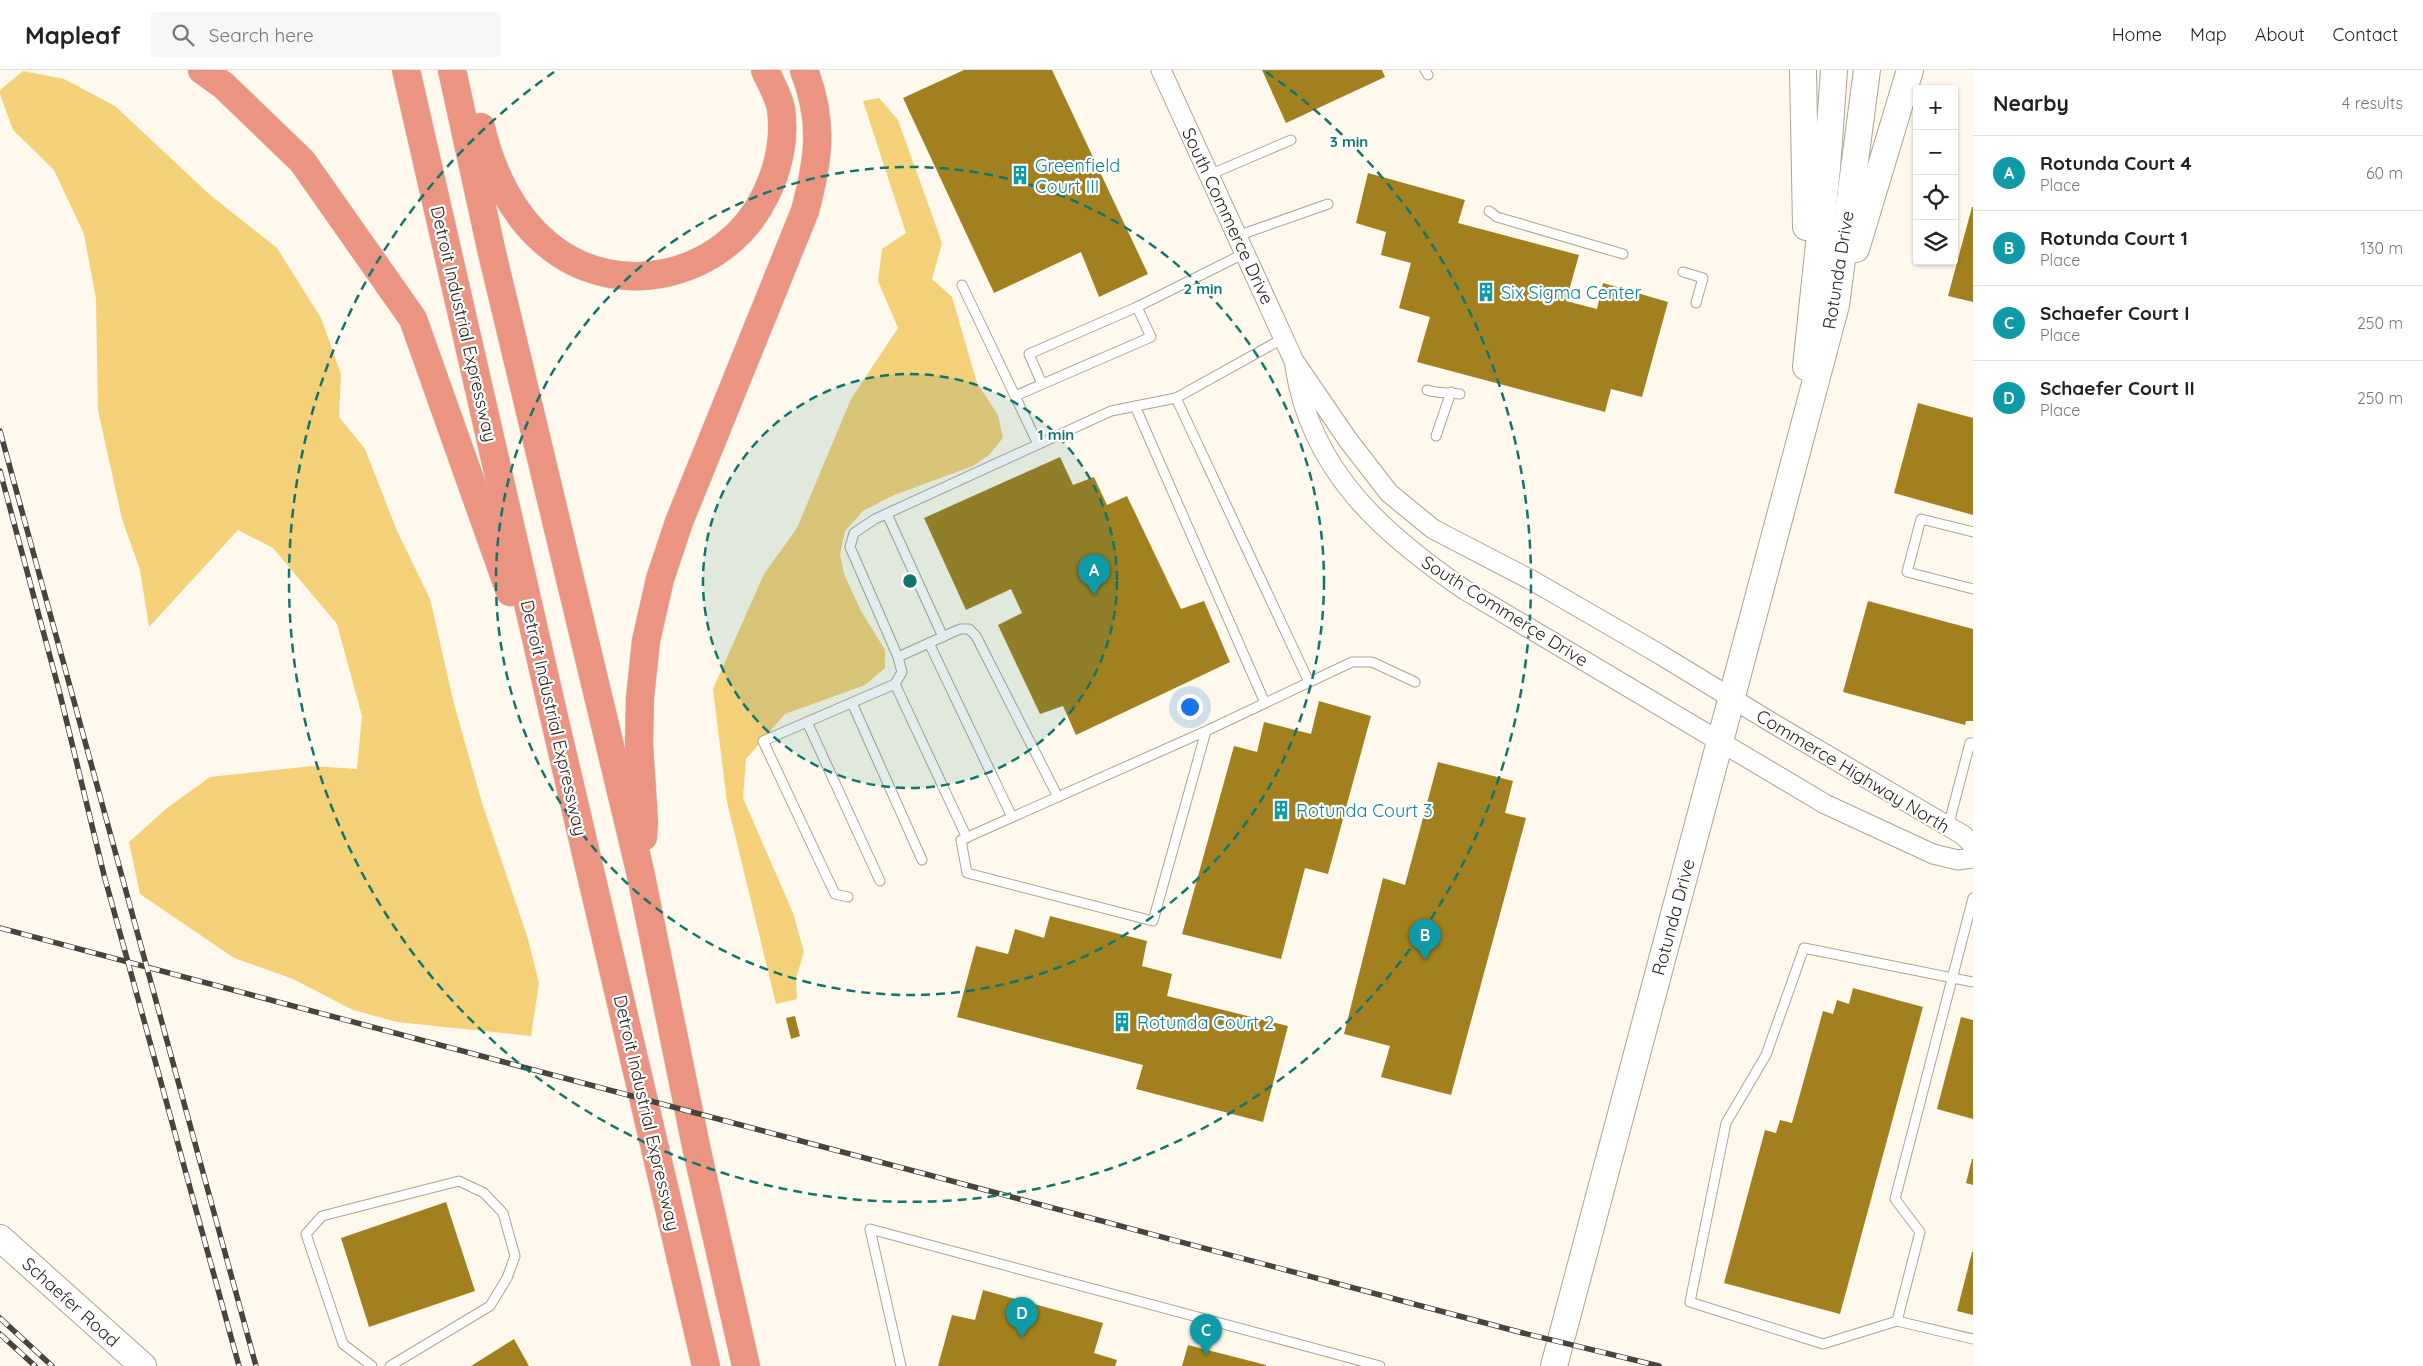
<!DOCTYPE html>
<html lang="en">
<head>
<meta charset="utf-8">
<style>
	:root { --surface:#fff; --page:#f6f6f6; --text:#222; --muted:#767676; --line:#e0e0e0; --accent:#db2777 }
	body { margin:0; font-family:Quicksand,sans-serif; background:var(--page); color:var(--text) }
	.controls { position:absolute; right:15px; top:15px; display:grid; overflow:hidden; border-radius:5px; box-shadow:0 1px 4px #0004 }
	.controls button { width:45px; height:45px; display:grid; place-items:center; padding:0; border:0; border-bottom:1px solid var(--line); background:var(--surface); color:var(--text); font:25px sans-serif }
	.you { position:absolute; left:1189px; top:636px; width:18px; height:18px; margin:-12px; border:4px solid #fff; border-radius:50%; background:#1a73e8; box-shadow:0 0 0 8px #1a73e833 }
	.badge { display:grid; place-items:center; width:32px; height:32px; border-radius:50%; background:var(--accent); color:#fff; font-size:16px; font-weight:700 }
	.pin { position:absolute; translate:-50% -41px; filter:drop-shadow(0 1px 2px #0008) }
	.pin::after { content:''; position:absolute; top:26px; width:18px; height:15px; background:inherit; clip-path:polygon(0 0,100% 0,50% 100%) }
	.list { margin:0; padding:0; list-style:none }
	h2 { display:flex; justify-content:space-between; align-items:center; height:65px; margin:0; padding:0 20px; font-size:21px }
	h2 small { font-size:16px; font-weight:400; color:var(--muted) }
	.list li { display:grid; grid-template-columns:32px 1fr auto; gap:15px; align-items:center; box-sizing:border-box; height:75px; padding:0 20px; border-top:1px solid var(--line) }
	.list b { display:block; font-size:19px; white-space:nowrap }
	.list p { margin:0; font-size:16px; white-space:nowrap; color:var(--muted) }
	.list em { font-size:16px; font-style:normal; color:var(--muted) }
	.icon { flex:none; width:28px; height:28px; fill:none; stroke:currentColor; stroke-width:2; stroke-linecap:round; stroke-linejoin:round }
	.map { position:relative; flex:none; width:1973px; height:1296px; overflow:hidden }
	header { display:flex; align-items:center; gap:30px; box-sizing:border-box; height:70px; padding:0 25px; background:var(--surface); border-bottom:1px solid var(--line) }
	header strong { font-size:24px }
	nav { display:flex; gap:28px; margin-inline-start:auto; font-size:18px }
	.search { width:350px; height:45px; background:var(--page); display:flex; align-items:center; gap:12px; box-sizing:border-box; padding:0 18px; border-radius:5px; color:var(--muted); font-size:19px }
	main { display:flex }
	aside { flex:1; background:var(--surface) }
	.map>svg:first-child { display:block }
</style>
</head>
<body>
<header>
<strong>Mapleaf</strong>
<div class="search"><svg class="icon" aria-label="search" viewBox="0 0 24 24"><circle cx="10" cy="10" r="6"/><path d="M15 15l6 6"/></svg>Search here</div>
<nav><a>Home</a><a>Map</a><a>About</a><a>Contact</a></nav>
</header>
<main>
<div class="map">
<svg width="1973" height="1296" viewBox="0 0 1973 1296">
	<rect width="100%" height="100%" fill="#fef9ec"/>
	<!-- green -->
	<g fill="#f4d079">
		<polygon points="23,1 64,9 115,36 210,125 277,178 321,248 341,304 339,347 365,379 397,461 430,529 454,634 482,733 528,869 539,913 531,966 397,952 353,940 293,909 234,888 140,824 129,772 167,738 210,707 312,696 357,699 362,646 337,554 273,478 238,460 149,557 140,500 122,449 98,340 96,229 84,164 54,100 13,60 0,24 0,20"/>
		<polygon points="879,28 898,50 942,173 932,209 952,227 977,313 998,345 1003,368 989,385 973,396 894,425 863,441 845,461 840,485 844,504 861,541 885,580 885,598 865,615 785,644 746,689 743,728 793,843 804,882 796,908 797,929 776,934 727,732 713,619 764,504 797,458 851,329 898,258 878,211 882,179 906,163 863,31"/>
	</g>
	<!-- building -->
	<g fill="#a2801f">
		<polygon points="964,0 1052,0 1148,204 1099,227 1081,182 994,223 903,28"/>
		<polygon points="1262,0 1382,0 1385,7 1286,53"/>
		<polygon points="1368,103 1465,130 1458,153 1579,185 1566,231 1597,239 1603,213 1668,232 1642,327 1611,319 1605,342 1417,292 1430,247 1399,238 1411,193 1381,185 1386,162 1356,153"/>
		<polygon points="1972,137 1973,137 1973,232 1948,226"/>
		<polygon points="1918,333 1973,348 1973,445 1894,423"/>
		<polygon points="1060,387 1073,415 1094,407 1107,435 1127,426 1181,539 1204,531 1230,592 1076,665 1063,636 1040,644 998,555 1022,543 1011,519 966,540 924,448"/>
		<polygon points="1868,531 1973,559 1973,651 1966,651 1965,655 1843,622"/>
		<polygon points="1319,631 1371,646 1328,804 1305,798 1281,889 1182,864 1234,676 1257,682 1264,652 1311,664"/>
		<polygon points="1438,692 1513,711 1505,743 1526,748 1451,1025 1381,1007 1390,976 1344,964 1383,808 1405,815"/>
		<polygon points="1050,846 1147,871 1142,896 1172,904 1167,926 1288,956 1263,1052 1136,1019 1143,995 957,947 976,876 1008,884 1015,859 1044,868"/>
		<polygon points="1853,918 1923,937 1840,1244 1724,1213 1765,1060 1776,1063 1780,1050 1792,1053 1823,941 1833,944 1837,930 1849,934"/>
		<polygon points="795,946 800,966 791,969 786,948"/>
		<polygon points="1961,947 1973,950 1973,1049 1937,1039"/>
		<polygon points="1972,1089 1973,1089 1973,1115 1966,1113"/>
		<polygon points="446,1132 475,1221 369,1257 341,1168"/>
		<polygon points="1972,1182 1973,1182 1973,1245 1957,1241"/>
		<polygon points="983,1220 1103,1253 1094,1283 1117,1290 1115,1296 938,1296 952,1245 975,1250"/>
		<polygon points="514,1269 529,1296 471,1296"/>
		<polygon points="1188,1275 1266,1295 1266,1296 1182,1296"/>
	</g>
	<g fill="none" stroke-linecap="round" stroke-linejoin="round">
		<defs>
			<g id="lane">
				<polyline points="1425,0 1428,5"/>
				<polyline points="1209,105 1291,70"/>
				<polyline points="1489,141 1497,147 1623,184"/>
				<polyline points="1237,166 1328,134"/>
				<polyline points="1683,202 1703,208 1696,233"/>
				<polyline points="962,215 1015,326"/>
				<polyline points="1284,268 1176,328 1309,612"/>
				<polyline points="1042,314 1029,284 1137,237"/>
				<path d="M1427,320C1439,324 1448,322 1460,324"/>
				<polyline points="1135,336 1265,633"/>
				<polyline points="1436,366 1451,322"/>
				<polyline points="1038,374 1015,326 1151,267 1137,237 1245,183"/>
				<polyline points="887,444 943,567"/>
				<polyline points="1973,462 1921,449 1907,502 1973,519"/>
				<polyline points="929,573 1012,747"/>
				<polyline points="898,587 960,559 969,559 976,566 1058,727"/>
				<polyline points="895,614 967,768"/>
				<polyline points="852,633 922,790"/>
				<polyline points="807,652 880,811"/>
				<polyline points="1206,661 961,770 967,803 1153,851 1206,661 1352,592 1372,592 1415,612"/>
				<polyline points="1948,757 1970,673 1973,673"/>
				<polyline points="848,827 835,824 763,671 895,614 902,602 898,587 850,477 854,463 875,449 1111,341 1176,328"/>
				<polyline points="1973,912 1804,878 1766,985 1726,1053 1690,1232 1823,1274 1897,1251 1973,1269"/>
				<polyline points="1897,1251 1920,1162 1895,1129 1973,828"/>
				<polyline points="372,1296 343,1274 306,1164 322,1146 459,1111 484,1123 503,1143 515,1186 507,1208 490,1236 390,1296"/>
				<polyline points="901,1296 870,1159 1380,1296"/>
			</g>
			<g id="street">
				<polyline points="1161,0 1294,291 1348,370 1389,423 1433,459 1535,512 1661,585 1774,654 1963,765 1973,775"/>
				<path d="M1295,297C1311,401 1383,464 1465,520L1825,734L1933,784L1958,790L1973,788"/>
			</g>
			<g id="secondary">
				<polyline points="1803,0 1806,157"/>
				<polyline points="1856,179 1910,0"/>
				<polyline points="1806,297 1827,98 1834,0"/>
				<polyline points="0,1168 143,1296"/>
				<polyline points="1554,1296 1836,235 1867,0"/>
			</g>
			<g id="highway">
				<polyline points="202,0 223,15 302,91 413,249 510,522"/>
				<polyline points="406,0 554,647 706,1296"/>
				<polyline points="452,0 492,183 640,801 697,1081 746,1296"/>
				<path d="M481,57C491,101 512,145 547,174C617,233 726,207 765,126C779,98 785,69 781,39C779,26 770,12 765,0"/>
				<path d="M643,767L644,752L639,673L640,628L646,571L660,509L679,452L805,141C819,88 824,52 804,0"/>
			</g>
		</defs>
		<!-- lane casing -->
		<use href="#lane" stroke="#ada490" stroke-width="11"/>
		<!-- street casing -->
		<use href="#street" stroke="#ada490" stroke-width="21"/>
		<!-- secondary casing -->
		<use href="#secondary" stroke="#ada490" stroke-width="28"/>
		<!-- highway casing -->
		<use href="#highway" stroke="#d8d8d6" stroke-width="29"/>
		<!-- lane -->
		<use href="#lane" stroke="#fff" stroke-width="9"/>
		<!-- street -->
		<use href="#street" stroke="#fff" stroke-width="19"/>
		<!-- secondary -->
		<use href="#secondary" stroke="#fff" stroke-width="26"/>
		<!-- highway -->
		<use href="#highway" stroke="#eb9482" stroke-width="28"/>
		<defs>
			<g id="rail">
				<polyline points="0,361 256,1296"/>
				<polyline points="0,401 59,620 104,805 239,1296"/>
				<polyline points="0,858 1523,1263 1659,1296"/>
				<polyline points="0,1248 52,1296"/>
				<polyline points="0,1264 35,1296"/>
			</g>
		</defs>
		<!-- rail casing -->
		<use href="#rail" stroke="#48443b" stroke-width="5.5"/>
		<!-- rail -->
		<use href="#rail" stroke="#fff" stroke-width="4" stroke-dasharray="11" stroke-linecap="butt"/>
	</g>
	<!-- distance rings -->
	<circle cx="910" cy="511" r="207" fill="#0f766e" fill-opacity=".12"/>
	<g fill="none" stroke="#0f766e" stroke-width="2.5" stroke-dasharray="9 6">
		<circle cx="910" cy="511" r="207"/>
		<circle cx="910" cy="511" r="414"/>
		<path d="M1266 2A621 621 0 1 1 554 2"/>
	</g>
	<!-- icons -->
	<defs>
		<symbol id="building-bare" viewBox="-9 -9 18 18"><path d="M-4-6H4V6H1V3H-1V6H-4ZM-2.5-4.3h1.7v1.8h-1.7ZM.8-4.3h1.7v1.8H.8ZM-2.5-1h1.7V.8h-1.7ZM.8-1h1.7V.8H.8Z" fill="#0f9aa8" stroke="#fff" stroke-width="2.5" paint-order="stroke"/></symbol>
	</defs>
	<g fill-rule="evenodd">
		<use href="#building-bare" x="1006" y="91" width="28" height="28"/>
		<use href="#building-bare" x="1472" y="208" width="28" height="28"/>
		<use href="#building-bare" x="1267" y="726" width="28" height="28"/>
		<use href="#building-bare" x="1108" y="938" width="28" height="28"/>
	</g>
	<g text-anchor="middle" dominant-baseline="central" stroke-width="4.5" stroke-linejoin="round" paint-order="stroke">
		<!-- culture labels -->
		<g font-size="18" fill="#0d838f" stroke="#fff" text-anchor="start">
			<text x="1035" y="95">Greenfield<tspan x="1035" dy="21">Court III</tspan></text>
			<text x="1501" y="222">Six Sigma Center</text>
			<text x="1296" y="740">Rotunda Court 3</text>
			<text x="1137" y="952">Rotunda Court 2</text>
		</g>
		<!-- street labels -->
		<g font-size="18" fill="#28241c" stroke="#fff">
			<text transform="translate(1228 146) rotate(65)">South Commerce Drive</text>
			<text transform="translate(1838 200) rotate(-81)">Rotunda Drive</text>
			<text transform="translate(464 254) rotate(77)">Detroit Industrial Expressway</text>
			<text transform="translate(1505 541) rotate(32)">South Commerce Drive</text>
			<text transform="translate(554 648) rotate(77)">Detroit Industrial Expressway</text>
			<text transform="translate(1853 701) rotate(31)">Commerce Highway North</text>
			<text transform="translate(1673 847) rotate(-75)">Rotunda Drive</text>
			<text transform="translate(647 1043) rotate(77)">Detroit Industrial Expressway</text>
			<text transform="translate(71 1232) rotate(42)">Schaefer Road</text>
		</g>
	</g>
	<circle cx="910" cy="511" r="8" fill="#0f766e" stroke="#fff" stroke-width="2.5"/>
	<g font-size="15" text-anchor="middle" font-weight="bold" fill="#0f766e" stroke="#fff" stroke-width="4.5" stroke-linejoin="round" paint-order="stroke">
		<text x="1349" y="77">3 min</text>
		<text x="1203" y="224">2 min</text>
		<text x="1056" y="370">1 min</text>
	</g>
</svg>
<div class="controls">
<button>+</button>
<button>−</button>
<button><svg class="icon" aria-label="locate" viewBox="0 0 24 24"><circle cx="12" cy="12" r="6"/><path d="M12 2v4M12 18v4M2 12h4M18 12h4"/></svg></button>
<button><svg class="icon" aria-label="layers" viewBox="0 0 24 24"><path d="M12 4l9 5-9 5-9-5zM3 14l9 5 9-5"/></svg></button>
</div>
<div class="you"></div>
<div class="pin badge" style="left:1094px;top:525px;background:#0f9aa8">A</div>
<div class="pin badge" style="left:1425px;top:890px;background:#0f9aa8">B</div>
<div class="pin badge" style="left:1206px;top:1285px;background:#0f9aa8">C</div>
<div class="pin badge" style="left:1022px;top:1268px;background:#0f9aa8">D</div>
</div>
<aside>
<h2>Nearby<small>4 results</small></h2>
<ul class="list">
<li><span class="badge" style="background:#0f9aa8">A</span><div><b>Rotunda Court 4</b><p>Place</p></div><em>60 m</em></li>
<li><span class="badge" style="background:#0f9aa8">B</span><div><b>Rotunda Court 1</b><p>Place</p></div><em>130 m</em></li>
<li><span class="badge" style="background:#0f9aa8">C</span><div><b>Schaefer Court I</b><p>Place</p></div><em>250 m</em></li>
<li><span class="badge" style="background:#0f9aa8">D</span><div><b>Schaefer Court II</b><p>Place</p></div><em>250 m</em></li>
</ul>
</aside>
</main>
</body>
</html>
